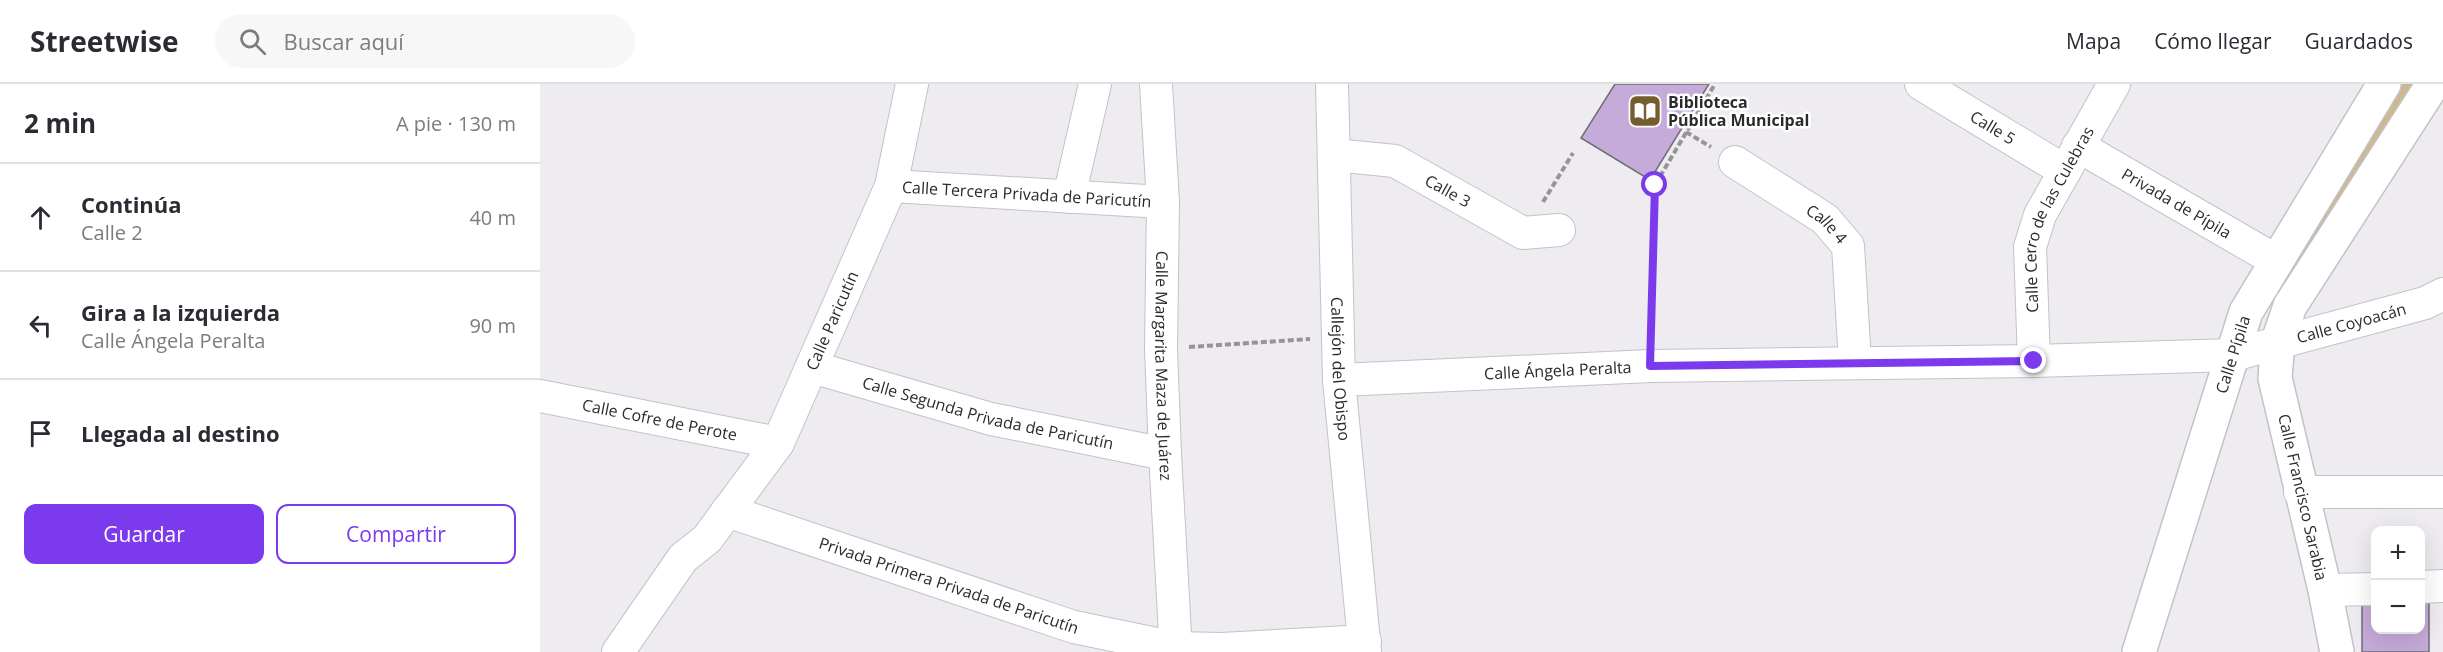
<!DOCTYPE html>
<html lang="es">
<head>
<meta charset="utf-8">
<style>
	:root { --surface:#fff; --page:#f7f7f7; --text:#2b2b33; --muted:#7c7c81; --line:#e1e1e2; --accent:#7c3aed }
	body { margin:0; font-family:"Open Sans",sans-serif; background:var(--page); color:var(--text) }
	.controls { position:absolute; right:18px; bottom:18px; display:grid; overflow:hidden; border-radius:12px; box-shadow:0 6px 24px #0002 }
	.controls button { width:54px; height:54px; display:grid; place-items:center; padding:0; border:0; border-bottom:2px solid var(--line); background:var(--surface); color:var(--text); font:30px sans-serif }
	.stop { position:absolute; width:18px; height:18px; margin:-14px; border:4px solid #7c3aed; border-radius:50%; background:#fff }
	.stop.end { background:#7c3aed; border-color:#fff; box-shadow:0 2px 6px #0008 }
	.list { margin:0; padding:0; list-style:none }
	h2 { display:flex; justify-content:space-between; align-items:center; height:78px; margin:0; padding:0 24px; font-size:26px }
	h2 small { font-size:20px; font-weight:400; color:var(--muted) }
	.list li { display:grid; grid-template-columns:39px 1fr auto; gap:18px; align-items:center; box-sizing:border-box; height:108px; padding:0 24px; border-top:2px solid var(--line) }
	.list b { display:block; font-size:22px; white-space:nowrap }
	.list p { margin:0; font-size:20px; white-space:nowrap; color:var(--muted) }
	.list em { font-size:20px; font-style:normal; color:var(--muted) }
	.actions { display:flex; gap:12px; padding:18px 24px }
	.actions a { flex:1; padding:14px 0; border:2px solid var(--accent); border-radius:12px; text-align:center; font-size:21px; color:var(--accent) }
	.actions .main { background:var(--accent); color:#fff }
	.icon { flex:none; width:33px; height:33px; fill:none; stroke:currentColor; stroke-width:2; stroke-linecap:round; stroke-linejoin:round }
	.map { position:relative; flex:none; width:1903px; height:568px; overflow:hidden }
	header { display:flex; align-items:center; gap:36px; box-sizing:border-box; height:84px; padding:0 30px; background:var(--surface); border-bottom:2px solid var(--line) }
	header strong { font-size:28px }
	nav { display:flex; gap:33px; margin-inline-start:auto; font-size:21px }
	.search { width:420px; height:54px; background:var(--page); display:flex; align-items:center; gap:15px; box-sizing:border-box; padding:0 21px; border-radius:33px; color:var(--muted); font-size:22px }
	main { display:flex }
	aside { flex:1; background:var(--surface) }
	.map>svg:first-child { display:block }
</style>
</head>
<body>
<header>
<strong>Streetwise</strong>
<div class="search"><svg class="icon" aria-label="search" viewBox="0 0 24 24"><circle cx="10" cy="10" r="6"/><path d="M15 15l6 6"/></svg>Buscar aquí</div>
<nav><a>Mapa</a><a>Cómo llegar</a><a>Guardados</a></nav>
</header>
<main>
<aside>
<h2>2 min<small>A pie · 130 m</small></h2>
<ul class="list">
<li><svg class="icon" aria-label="ahead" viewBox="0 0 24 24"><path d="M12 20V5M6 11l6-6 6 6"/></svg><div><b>Continúa</b><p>Calle 2</p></div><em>40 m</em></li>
<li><svg class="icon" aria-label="left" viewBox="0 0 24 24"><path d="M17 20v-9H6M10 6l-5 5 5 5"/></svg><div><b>Gira a la izquierda</b><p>Calle Ángela Peralta</p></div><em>90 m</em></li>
<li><svg class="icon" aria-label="arrive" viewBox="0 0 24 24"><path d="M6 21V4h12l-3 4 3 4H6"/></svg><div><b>Llegada al destino</b></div></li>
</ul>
<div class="actions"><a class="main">Guardar</a><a>Compartir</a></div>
</aside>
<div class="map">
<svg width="1903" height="568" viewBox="0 0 1903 568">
	<rect width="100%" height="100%" fill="#eeecf0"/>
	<!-- green -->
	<polygon fill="#ceb891" points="1861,0 1880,0 1750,208 1735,200"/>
	<!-- building -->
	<g fill="#c5abda" stroke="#706e72" stroke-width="1.5">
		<polygon points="1075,0 1169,0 1110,96 1041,54"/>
		<polygon points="1822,506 1836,506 1836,546 1880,546 1880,506 1889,506 1889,568 1822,568"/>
	</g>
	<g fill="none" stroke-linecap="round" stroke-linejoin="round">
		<defs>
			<g id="street">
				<path id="s1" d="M616,0L623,118L621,265L625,370L636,568"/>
				<path id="s2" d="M792,0L799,296L825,568"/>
				<path id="s3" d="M1381,0L1525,87"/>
				<path id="s4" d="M1538,62L1735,176"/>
				<path id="s5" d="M794,71L855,77L983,149L1019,146"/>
				<path id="s6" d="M1195,78L1285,135L1308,162L1315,278"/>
				<path id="s7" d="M351,102L623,118"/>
				<polyline points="529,113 555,0"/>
				<path id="s8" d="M1494,277L1490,163L1500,131L1574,0"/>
				<path id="s9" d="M272,283L451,335L625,370"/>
				<path id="s10" d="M799,296L1111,282L1494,277L1693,271L1885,219L1903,210"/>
				<path id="s11" d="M0,312L238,359"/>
				<polyline points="1760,408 1903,408"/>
				<path id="s12" d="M187,427L534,543L635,564L682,565L825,557"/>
				<polyline points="1880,503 1903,502"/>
				<polyline points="1785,506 1836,505"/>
				<path id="s13" d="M78,568L143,474L167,455L238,359L351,102L372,0"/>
			</g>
			<g id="secondary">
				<path id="s14" d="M1599,568L1706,228L1844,0"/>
				<polyline points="1797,568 1785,506 1735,294 1738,257 1750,222 1893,0"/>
			</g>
		</defs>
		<!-- street casing -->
		<use href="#street" stroke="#c4c2c6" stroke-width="34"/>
		<!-- secondary casing -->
		<use href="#secondary" stroke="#c4c2c6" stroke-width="36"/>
		<!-- path -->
		<g stroke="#969497" stroke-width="4" stroke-dasharray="6 3" stroke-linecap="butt">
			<polyline points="1146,48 1171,63"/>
			<polyline points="1003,118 1033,69"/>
			<polyline points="1111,253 1115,101 1175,0"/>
			<polyline points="649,263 770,255"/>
		</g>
		<!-- street -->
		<use href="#street" stroke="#fff" stroke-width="32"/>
		<!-- secondary -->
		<use href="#secondary" stroke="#fff" stroke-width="33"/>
	</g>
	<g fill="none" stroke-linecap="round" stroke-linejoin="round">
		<!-- route -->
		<polyline stroke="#7c3aed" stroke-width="8" points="1115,101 1110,282 1494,277"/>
	</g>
	<!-- icons -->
	<defs>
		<symbol id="library-square" viewBox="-11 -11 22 22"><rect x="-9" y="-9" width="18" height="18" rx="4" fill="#765d2e" stroke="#fff"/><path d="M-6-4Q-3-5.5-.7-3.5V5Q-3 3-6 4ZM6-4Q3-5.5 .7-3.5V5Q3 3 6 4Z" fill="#fff"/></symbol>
	</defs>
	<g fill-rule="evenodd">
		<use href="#library-square" x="1086" y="8" width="38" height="38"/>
	</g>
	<g text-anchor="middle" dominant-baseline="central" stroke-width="5" stroke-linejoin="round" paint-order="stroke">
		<!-- poi labels -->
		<g font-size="16" font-weight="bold" fill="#2b2a2c" stroke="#fff" text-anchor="start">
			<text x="1128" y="18">Biblioteca<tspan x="1128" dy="18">Pública Municipal</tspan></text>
		</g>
		<!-- street labels -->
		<g font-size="16" fill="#2b2a2c" stroke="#fff">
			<text stroke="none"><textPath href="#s3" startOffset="84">Calle 5</textPath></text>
			<text stroke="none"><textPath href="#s5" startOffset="122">Calle 3</textPath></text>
			<text stroke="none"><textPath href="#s7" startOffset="136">Calle Tercera Privada de Paricutín</textPath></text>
			<text stroke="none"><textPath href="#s4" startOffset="114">Privada de Pípila</textPath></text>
			<text stroke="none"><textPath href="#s8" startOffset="148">Calle Cerro de las Culebras</textPath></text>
			<text stroke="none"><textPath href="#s6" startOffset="111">Calle 4</textPath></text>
			<text stroke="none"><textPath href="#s13" startOffset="398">Calle Paricutín</textPath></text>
			<text stroke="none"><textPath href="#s10" startOffset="1017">Calle Coyoacán</textPath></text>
			<text stroke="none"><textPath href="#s14" startOffset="312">Calle Pípila</textPath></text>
			<text stroke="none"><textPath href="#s1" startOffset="282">Calle Margarita Maza de Juárez</textPath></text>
			<text stroke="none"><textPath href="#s2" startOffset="285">Callejón del Obispo</textPath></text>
			<text stroke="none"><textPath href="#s10" startOffset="219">Calle Ángela Peralta</textPath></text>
			<text stroke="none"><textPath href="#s9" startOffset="182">Calle Segunda Privada de Paricutín</textPath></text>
			<text stroke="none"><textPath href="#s11" startOffset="122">Calle Cofre de Perote</textPath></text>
			<text transform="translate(1763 413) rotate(77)">Calle Francisco Sarabia</text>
			<text stroke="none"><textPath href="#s12" startOffset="234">Privada Primera Privada de Paricutín</textPath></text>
		</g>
	</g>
</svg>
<div class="controls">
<button>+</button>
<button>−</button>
</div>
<div class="stop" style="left:1115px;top:101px"></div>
<div class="stop end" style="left:1494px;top:277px"></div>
</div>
</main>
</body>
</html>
